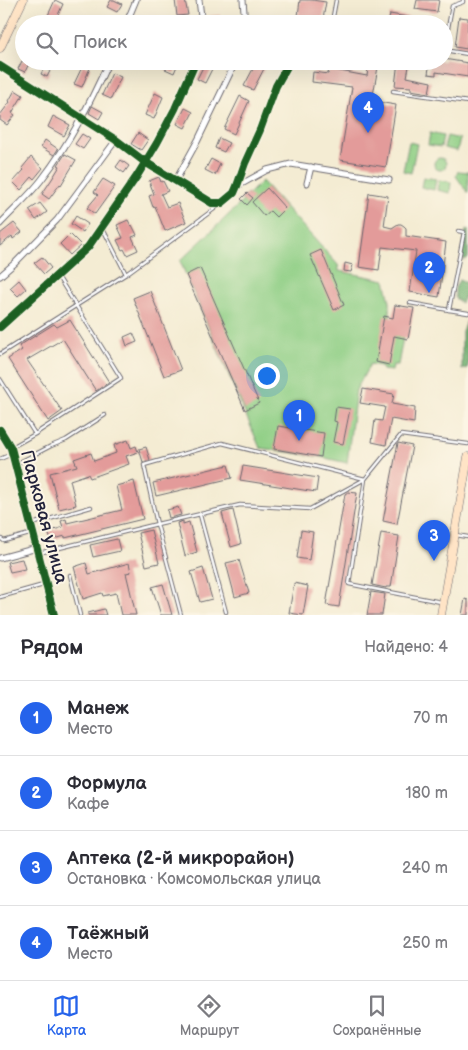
<!DOCTYPE html>
<html lang="ru">
<head>
<meta charset="utf-8">
<style>
	:root { --surface:#fff; --page:#f2f2f3; --text:#2b2b33; --muted:#7c7c81; --line:#e1e1e2; --accent:#2563eb }
	body { margin:0; font-family:"Balsamiq Sans",sans-serif; background:var(--page); color:var(--text) }
	.you { position:absolute; left:266px; top:375px; width:18px; height:18px; margin:-12px; border:4px solid #fff; border-radius:50%; background:#1a73e8; box-shadow:0 0 0 8px #1a73e833 }
	.badge { display:grid; place-items:center; width:32px; height:32px; border-radius:50%; background:var(--accent); color:#fff; font-size:16px; font-weight:700 }
	.pin { position:absolute; translate:-50% -41px; filter:drop-shadow(0 1px 2px #0008) }
	.pin::after { content:''; position:absolute; top:26px; width:18px; height:15px; background:inherit; clip-path:polygon(0 0,100% 0,50% 100%) }
	.list { margin:0; padding:0; list-style:none }
	h2 { display:flex; justify-content:space-between; align-items:center; height:65px; margin:0; padding:0 20px; font-size:21px }
	h2 small { font-size:16px; font-weight:400; color:var(--muted) }
	.list li { display:grid; grid-template-columns:32px 1fr auto; gap:15px; align-items:center; box-sizing:border-box; height:75px; padding:0 20px; border-top:1px solid var(--line) }
	.list b { display:block; font-size:19px; white-space:nowrap }
	.list p { margin:0; font-size:16px; white-space:nowrap; color:var(--muted) }
	.list em { font-size:16px; font-style:normal; color:var(--muted) }
	.icon { flex:none; width:28px; height:28px; fill:none; stroke:currentColor; stroke-width:2; stroke-linecap:round; stroke-linejoin:round }
	.map { position:relative; flex:none; width:468px; height:615px; overflow:hidden }
	.search { position:absolute; background:var(--surface); box-shadow:0 5px 20px #0002; left:15px; right:15px; top:15px; height:55px; display:flex; align-items:center; gap:12px; box-sizing:border-box; padding:0 18px; border-radius:28px; color:var(--muted); font-size:19px }
	.sheet { height:365px; background:var(--surface) }
	nav { display:flex; justify-content:space-around; align-items:center; box-sizing:border-box; height:70px; border-top:1px solid var(--line); background:var(--surface); font-size:14px; color:var(--muted) }
	nav a { display:grid; justify-items:center; gap:2px }
	nav .on { color:var(--accent) }
	.map>svg:first-child { display:block }
</style>
</head>
<body>
<div class="map">
<svg width="468" height="615" viewBox="0 0 468 615">
	<rect width="100%" height="100%" fill="#fcf5e5"/>
	<filter id="ink" filterUnits="userSpaceOnUse"><feTurbulence type="fractalNoise" baseFrequency=".02" numOctaves="2"/><feDisplacementMap in="SourceGraphic" scale="10" xChannelSelector="R" yChannelSelector="G"/><feConvolveMatrix kernelMatrix="1 2 1 2 8 2 1 2 1" color-interpolation-filters="sRGB"/></filter>
	<filter id="wash" filterUnits="userSpaceOnUse"><feTurbulence type="fractalNoise" baseFrequency=".0096" numOctaves="4" result="noise"/><feDisplacementMap in="SourceGraphic" scale="20" xChannelSelector="R" yChannelSelector="G"/><feGaussianBlur stdDeviation="1.12" result="paint"/><feColorMatrix in="noise" values="0 0 0 0 0 0 0 0 0 0 0 0 0 0 0 0 0 1.4 0 .05"/><feComposite in="paint" operator="in"/></filter>
	<g filter="url(#wash)">
		<rect width="100%" height="100%" fill="#f4ecd3"/>
		<!-- green -->
		<g fill="#90cf86" stroke="#597860">
			<polygon points="430,133 443,136 441,147 428,145"/>
			<polygon points="447,136 460,139 457,151 444,148"/>
			<polygon points="409,142 417,144 411,173 403,171"/>
			<circle cx="440" cy="164" r="6"/>
			<polygon points="458,171 468,172 468,193 456,176"/>
			<polygon points="423,177 436,179 434,190 421,187"/>
			<polygon points="439,180 451,182 450,193 437,190"/>
			<polygon points="262,181 338,265 339,271 385,280 390,302 390,335 403,338 398,365 393,365 392,371 383,370 381,366 370,364 356,390 347,463 321,457 260,448 180,261 243,201 241,199 247,193 249,194"/>
		</g>
		<!-- forest -->
		<g fill="#74b273" stroke="#4b6a57">
			<polygon points="468,229 468,258 464,260 462,253 466,230"/>
			<polygon points="459,280 466,283 466,293 461,303 455,298 455,288"/>
			<polygon points="468,320 468,365 467,368 462,370 462,331 466,321"/>
		</g>
		<g id="blocks">
			<!-- building -->
			<g fill="#e39b9a">
				<polygon points="55,0 63,4 54,24 44,24"/>
				<polygon points="111,0 114,0 122,4 117,12 107,7"/>
				<polygon points="175,0 185,0 188,15 177,16"/>
				<polygon points="300,0 312,0 326,2 323,19 298,16"/>
				<polygon points="417,0 439,0 437,12 415,9"/>
				<polygon points="390,14 413,18 412,24 388,24"/>
				<polygon points="220,15 220,24 210,24 209,16"/>
				<polygon points="459,17 468,18 467,49 455,47"/>
				<polygon points="444,59 468,63 468,77 436,72 436,75 428,74 430,61 444,61"/>
				<polygon points="22,61 30,61 25,72 18,69"/>
				<polygon points="169,61 179,61 174,73 165,69"/>
				<polygon points="206,61 211,61 215,63 205,83 197,79"/>
				<polygon points="255,61 268,61 253,90 244,86 253,69 251,68"/>
				<polygon points="369,61 379,61 372,101 396,105 386,167 340,160 352,87 312,82 313,72 328,74 329,69 367,76"/>
				<polygon points="398,61 410,61 407,77 431,82 429,93 411,90 411,87 395,86"/>
				<polygon points="83,65 90,68 82,87 74,84"/>
				<polygon points="44,68 50,71 47,77 41,74"/>
				<polygon points="112,73 121,77 111,99 102,95"/>
				<polygon points="15,90 23,95 12,113 15,115 7,125 0,120 0,115 10,102 9,101"/>
				<polygon points="155,93 163,97 154,119 145,115"/>
				<polygon points="240,96 249,101 234,134 224,129"/>
				<polygon points="92,106 103,112 99,119 89,113"/>
				<polygon points="185,108 193,112 185,128 177,124"/>
				<polygon points="53,116 70,125 64,136 48,127"/>
				<polygon points="138,133 148,140 141,150 131,144"/>
				<polygon points="82,134 90,139 83,149 75,144"/>
				<polygon points="219,138 229,143 224,152 215,148"/>
				<polygon points="45,140 58,149 54,155 41,147"/>
				<polygon points="65,154 76,160 61,185 60,184 49,199 42,194 52,179 60,166 58,165"/>
				<polygon points="31,157 43,168 34,179 32,177 21,190 13,182 24,170 22,168"/>
				<polygon points="211,159 220,164 215,175 205,170"/>
				<polygon points="121,160 129,166 124,173 116,167"/>
				<polygon points="159,177 161,182 163,181 168,191 161,194 167,207 178,203 186,222 165,231 155,206 153,207 149,196 154,194 149,181"/>
				<polygon points="103,179 115,186 95,214 87,208 98,195 94,192"/>
				<polygon points="267,188 285,208 276,217 270,211 264,216 252,202"/>
				<polygon points="247,193 253,198 247,205 241,199"/>
				<polygon points="369,193 388,196 384,226 392,228 398,224 401,224 404,226 406,228 406,236 446,242 439,297 410,292 416,251 382,247 379,270 359,267"/>
				<polygon points="40,203 47,212 36,220 29,210"/>
				<polygon points="76,216 88,224 83,232 71,224"/>
				<polygon points="128,220 131,226 132,225 137,235 132,237 138,250 127,255 124,249 122,250 117,240 123,238 117,225"/>
				<polygon points="14,223 22,232 13,239 12,236 0,246 0,234"/>
				<polygon points="70,234 81,245 70,255 60,244"/>
				<polygon points="321,250 344,305 334,310 310,255"/>
				<polygon points="42,257 51,268 44,274 34,263"/>
				<polygon points="345,263 353,265 351,272 344,271"/>
				<polygon points="200,268 259,403 245,410 186,275"/>
				<polygon points="19,280 26,289 18,296 10,288"/>
				<polygon points="150,291 181,370 164,376 133,298"/>
				<polygon points="395,305 414,308 408,339 394,336 389,365 376,362 384,316 393,318"/>
				<polygon points="70,320 109,382 96,391 63,339 27,360 62,411 48,421 8,359 22,350 19,346 54,324 57,327"/>
				<polygon points="133,333 137,342 127,346 124,337"/>
				<polygon points="363,389 394,394 392,404 415,408 414,423 391,419 386,445 372,442 375,420 382,421 385,407 360,403"/>
				<polygon points="336,407 350,409 343,444 333,442 337,422 334,421"/>
				<polygon points="278,426 324,433 321,457 274,449"/>
				<polygon points="128,440 131,448 136,446 138,452 126,456 129,464 90,478 88,474 70,480 76,505 59,509 50,473 77,466 74,459 91,453 94,461 116,453 114,445"/>
				<polygon points="398,443 412,446 397,524 383,521"/>
				<polygon points="146,447 150,460 143,462 139,449"/>
				<polygon points="228,465 232,478 156,496 153,483"/>
				<polygon points="243,466 318,478 316,492 240,480"/>
				<polygon points="134,481 143,519 65,538 65,536 51,540 48,532 63,527 61,521 66,519 67,523 122,510 116,486"/>
				<polygon points="348,492 357,493 339,607 326,605 345,494"/>
				<polygon points="178,507 181,515 169,518 167,510"/>
				<polygon points="233,510 241,544 231,547 222,513"/>
				<polygon points="183,521 183,524 189,522 197,552 185,556 177,523"/>
				<polygon points="151,530 159,563 146,566 138,533"/>
				<polygon points="301,530 313,532 309,560 297,558"/>
				<polygon points="381,533 399,536 391,587 386,587 386,588 372,585"/>
				<polygon points="117,539 120,551 93,557 90,545"/>
				<polygon points="22,559 25,569 10,572 7,562"/>
				<polygon points="239,560 249,593 235,597 226,563"/>
				<polygon points="86,563 89,574 129,563 131,572 126,573 136,615 121,615 116,593 103,596 102,593 83,599 74,567"/>
				<polygon points="203,568 212,599 200,602 191,572"/>
				<polygon points="294,583 308,586 303,615 289,613"/>
				<polygon points="163,584 172,615 161,615 152,587"/>
				<polygon points="371,592 385,594 382,615 367,615"/>
				<polygon points="465,599 468,600 468,615 462,615"/>
				<polygon points="104,609 106,615 88,615 88,613"/>
			</g>
		</g>
	</g>
	<g filter="url(#ink)">
		<use href="#blocks" fill-opacity="0" stroke="#6c6970" stroke-width="1"/>
		<g fill="none" stroke-linecap="round" stroke-linejoin="round">
			<defs>
				<g id="lane">
					<polyline points="463,0 463,2 452,6 444,50 468,54"/>
					<polyline points="332,22 336,0"/>
					<polyline points="393,91 468,102"/>
					<polyline points="102,227 126,274"/>
					<polyline points="458,231 464,232 449,310 468,313"/>
					<polyline points="410,303 449,310"/>
					<polyline points="0,354 126,274 221,204"/>
					<polyline points="0,379 35,434 121,378 57,275"/>
					<polygon points="222,443 365,479 310,509 240,505 157,524 144,465"/>
					<polyline points="12,447 35,434"/>
					<polyline points="0,459 12,454"/>
					<polyline points="16,464 51,446 66,440 105,415"/>
					<polyline points="200,515 226,612"/>
					<polyline points="32,524 91,507"/>
					<polyline points="456,535 468,537"/>
					<polyline points="0,538 4,541 33,533"/>
					<polyline points="39,553 157,524 181,615"/>
					<polyline points="70,575 80,615"/>
					<polyline points="0,597 47,584"/>
					<polyline points="441,602 349,584 365,479 401,435 468,444"/>
				</g>
				<g id="street">
					<polyline points="199,0 202,24"/>
					<polyline points="243,0 245,24"/>
					<polyline points="126,24 136,0"/>
					<polyline points="331,24 332,23"/>
					<polyline points="0,66 116,140 145,162 212,203 222,203 234,193 237,186 245,163 260,130 276,86 290,61"/>
					<polyline points="176,180 198,140 236,61"/>
					<polyline points="307,183 311,167"/>
					<polyline points="238,186 267,170 291,164 389,180"/>
					<path d="M0,224C14,209 30,195 42,179C70,143 90,103 109,61"/>
					<polyline points="0,276 15,263 57,220 116,140"/>
					<polyline points="0,327 88,247 137,176 157,143 175,109 196,61"/>
					<polyline points="0,430 11,448 54,615"/>
					<polyline points="0,558 37,548"/>
				</g>
				<g id="secondary">
					<polyline points="0,48 23,0"/>
					<polyline points="441,615 468,457"/>
				</g>
			</defs>
			<!-- lane casing -->
			<use href="#lane" stroke="#6c6970" stroke-width="4.5"/>
			<!-- street casing -->
			<use href="#street" stroke="#6c6970" stroke-width="7"/>
			<!-- secondary casing -->
			<use href="#secondary" stroke="#6c6970" stroke-width="9"/>
			<!-- lane -->
			<use href="#lane" stroke="#fff" stroke-width="2.5"/>
			<!-- street -->
			<use href="#street" stroke="#fff" stroke-width="5"/>
			<!-- secondary -->
			<use href="#secondary" stroke="#ffe4c6" stroke-width="8"/>
			<defs>
				<g id="cycleway">
					<polyline points="0,66 116,140 145,162 212,203 222,203 234,193 237,186 245,163 260,130 276,86 290,61"/>
					<polyline points="0,327 88,247 137,176 157,143 175,109 196,61"/>
					<polyline points="0,430 11,448 54,615"/>
				</g>
			</defs>
			<!-- cycleway casing -->
			<use href="#cycleway" stroke="#fcf5e5" stroke-width="11"/>
			<!-- cycleway -->
			<use href="#cycleway" stroke="#1b5e20" stroke-width="8"/>
		</g>
	</g>
	<g text-anchor="middle" dominant-baseline="central" stroke-width="4" stroke-linejoin="round" paint-order="stroke">
		<!-- street labels -->
		<g font-size="18" fill="#22223b" stroke="#fcf5e5">
			<text transform="translate(44 517) rotate(75)">Парковая улица</text>
		</g>
	</g>
</svg>
<div class="you"></div>
<div class="pin badge" style="left:299px;top:441px">1</div>
<div class="pin badge" style="left:429px;top:293px">2</div>
<div class="pin badge" style="left:434px;top:561px">3</div>
<div class="pin badge" style="left:368px;top:133px">4</div>
<div class="search"><svg class="icon" aria-label="search" viewBox="0 0 24 24"><circle cx="10" cy="10" r="6"/><path d="M15 15l6 6"/></svg>Поиск</div>
</div>
<section class="sheet">
<h2>Рядом<small>Найдено: 4</small></h2>
<ul class="list">
<li><span class="badge">1</span><div><b>Манеж</b><p>Место</p></div><em>70 m</em></li>
<li><span class="badge">2</span><div><b>Формула</b><p>Кафе</p></div><em>180 m</em></li>
<li><span class="badge">3</span><div><b>Аптека (2-й микрорайон)</b><p>Остановка · Комсомольская улица</p></div><em>240 m</em></li>
<li><span class="badge">4</span><div><b>Таёжный</b><p>Место</p></div><em>250 m</em></li>
</ul>
</section>
<nav>
<a class="on"><svg class="icon" aria-label="map" viewBox="0 0 24 24"><path d="M3 6l6-2 6 2 6-2v14l-6 2-6-2-6 2zM9 4v14M15 6v14"/></svg>Карта</a>
<a><svg class="icon" aria-label="directions" viewBox="0 0 24 24"><path d="M12 3l9 9-9 9-9-9zM9 14v-3h6M13 9l2 2-2 2"/></svg>Маршрут</a>
<a><svg class="icon" aria-label="saved" viewBox="0 0 24 24"><path d="M7 4h10v16l-5-4-5 4z"/></svg>Сохранённые</a>
</nav>
</body>
</html>
